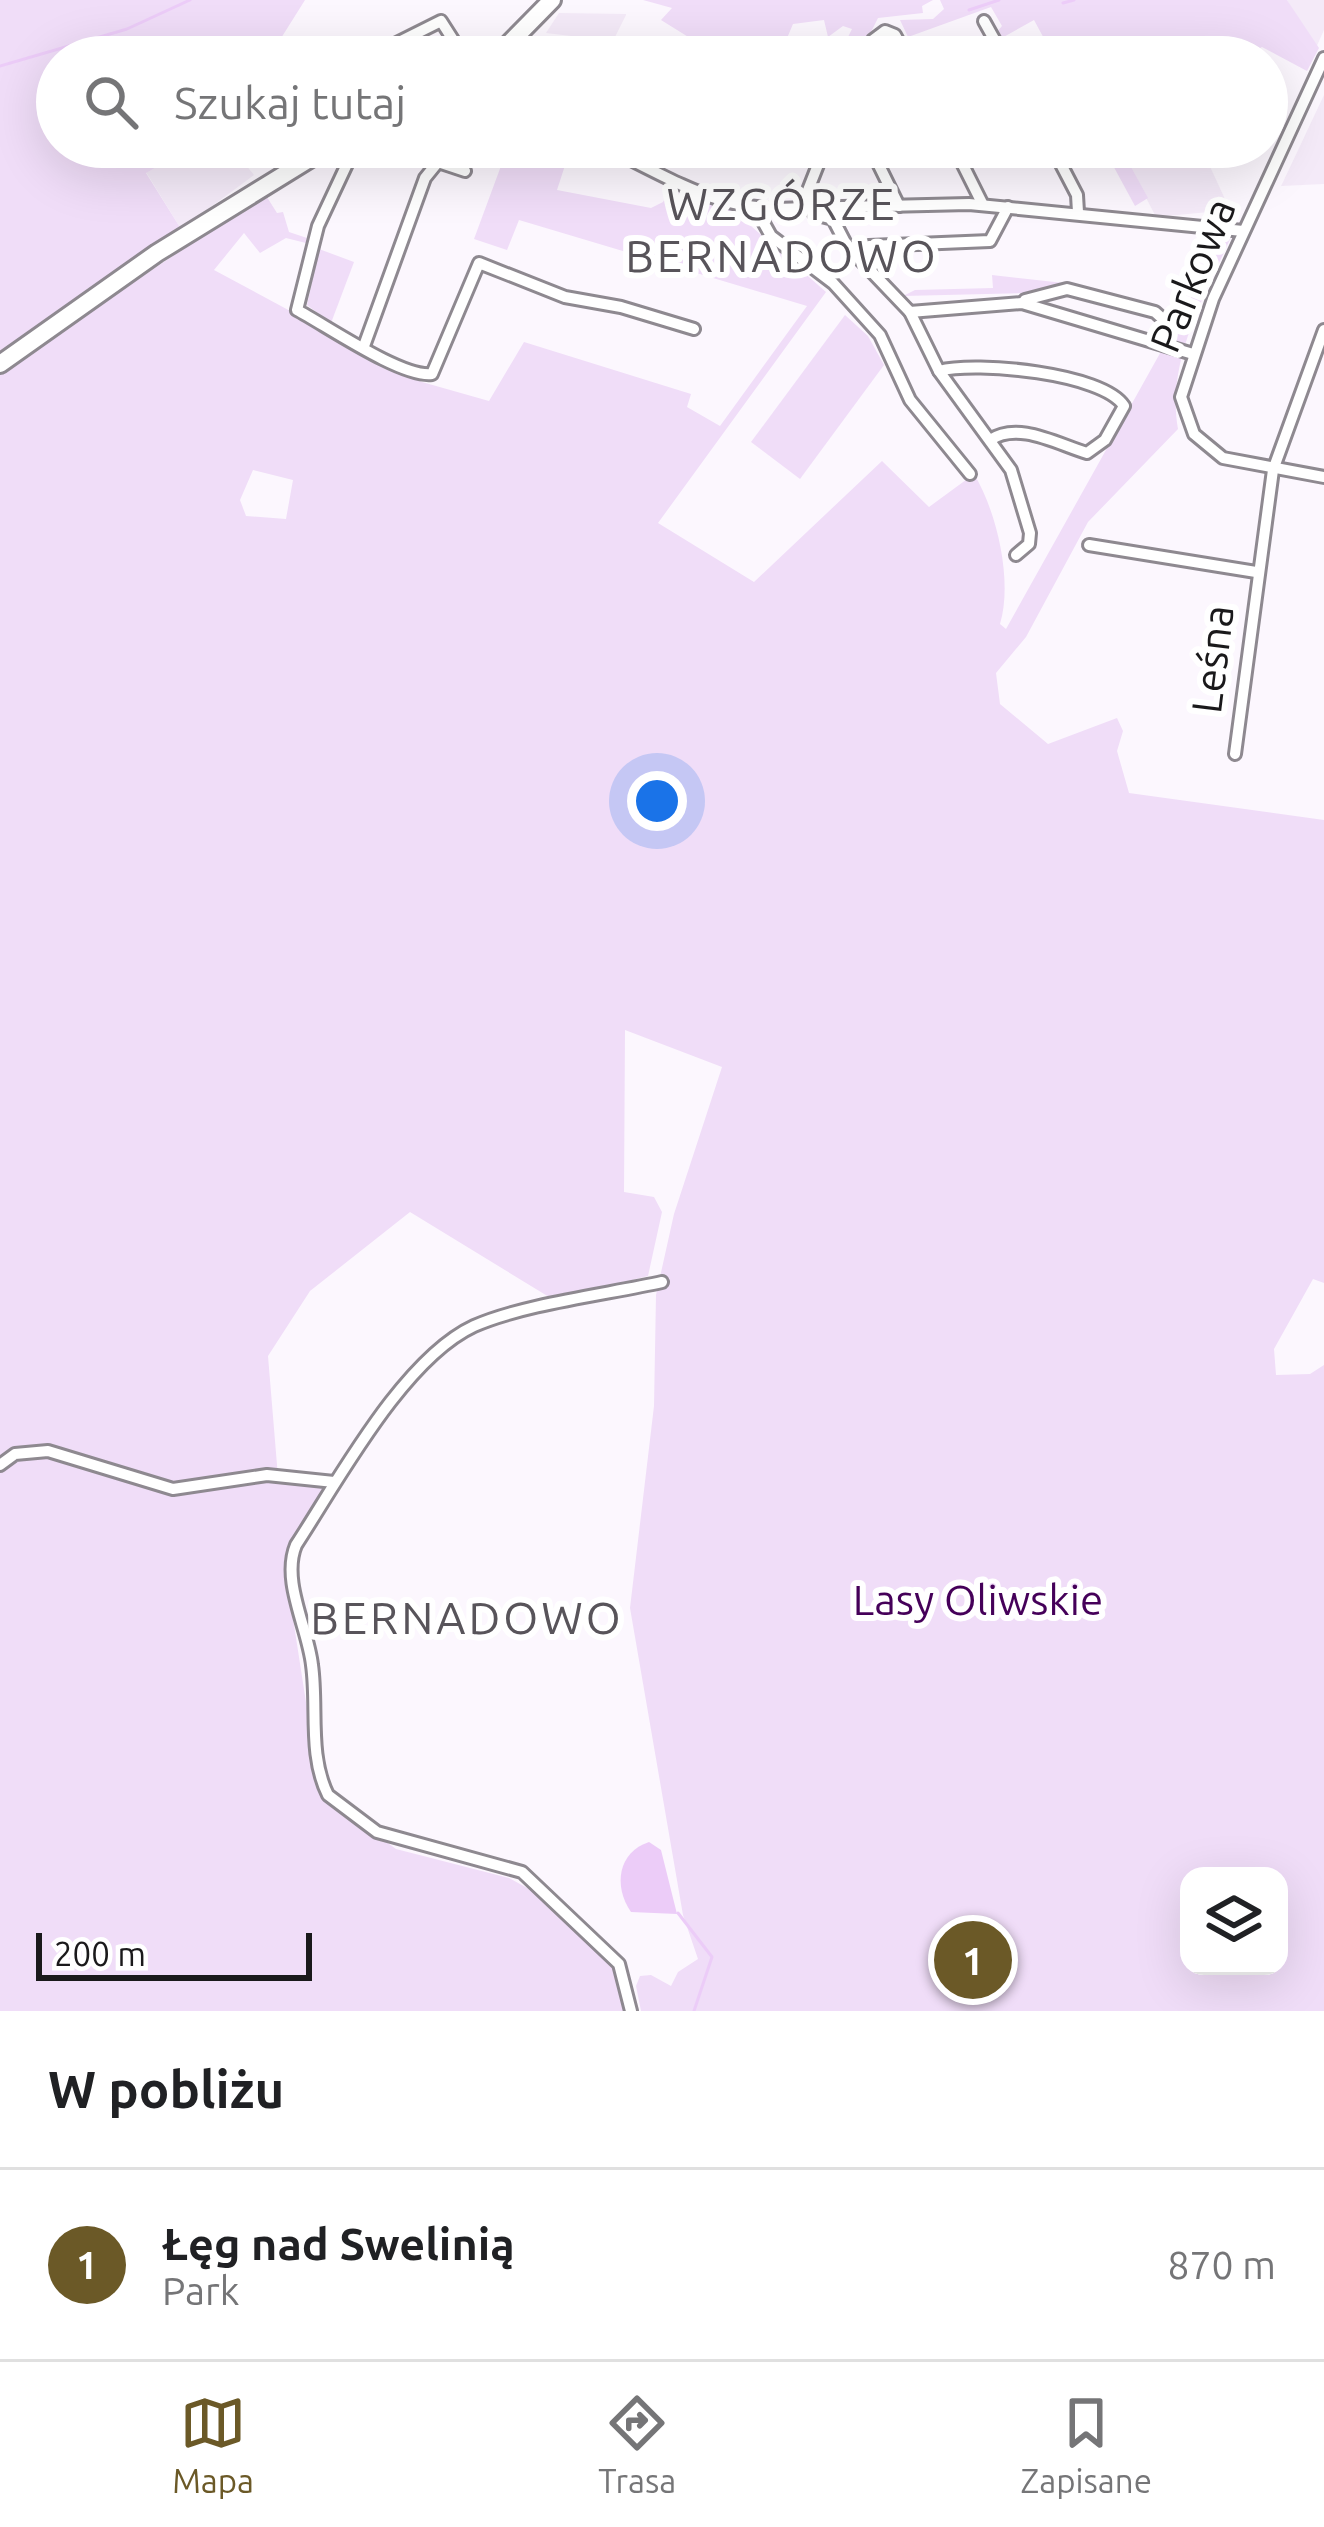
<!DOCTYPE html>
<html lang="pl">
<head>
<meta charset="utf-8">
<style>
	:root { --surface:#fff; --page:#f6f6f6; --text:#202124; --muted:#757577; --line:#e0e0e0; --accent:#6b5927 }
	body { margin:0; font-family:Ubuntu,sans-serif; background:var(--page); color:var(--text) }
	.controls { position:absolute; right:36px; bottom:36px; display:grid; overflow:hidden; border-radius:24px; box-shadow:0 12px 48px #0002 }
	.controls button { width:108px; height:108px; display:grid; place-items:center; padding:0; border:0; border-bottom:3px solid var(--line); background:var(--surface); color:var(--text); font:60px sans-serif }
	.scale { position:absolute; left:36px; bottom:30px; width:276px; box-sizing:border-box; padding-left:12px; border:6px solid #1a191b; border-top:0; font-size:33px; line-height:42px; white-space:nowrap; color:#1a191b; -webkit-text-stroke:9px #fff; paint-order:stroke }
	.you { position:absolute; left:657px; top:801px; width:42px; height:42px; margin:-30px; border:9px solid #fff; border-radius:50%; background:#1a73e8; box-shadow:0 0 0 18px #1a73e833 }
	.badge { display:grid; place-items:center; width:78px; height:78px; border-radius:50%; background:var(--accent); color:#fff; font-size:39px; font-weight:700 }
	.pin { position:absolute; translate:-50% -50%; border:6px solid #fff; box-shadow:0 3px 12px #0006 }
	.list { margin:0; padding:0; list-style:none }
	h2 { display:flex; justify-content:space-between; align-items:center; height:156px; margin:0; padding:0 48px; font-size:51px }
	h2 small { font-size:39px; font-weight:400; color:var(--muted) }
	.list li { display:grid; grid-template-columns:78px 1fr auto; gap:36px; align-items:center; box-sizing:border-box; height:192px; padding:0 48px; border-top:3px solid var(--line) }
	.list b { display:block; font-size:45px; white-space:nowrap }
	.list p { margin:0; font-size:39px; white-space:nowrap; color:var(--muted) }
	.list em { font-size:39px; font-style:normal; color:var(--muted) }
	.icon { flex:none; width:66px; height:66px; fill:none; stroke:currentColor; stroke-width:2; stroke-linecap:round; stroke-linejoin:round }
	.map { position:relative; flex:none; width:1324px; height:2011px; overflow:hidden }
	.search { position:absolute; background:var(--surface); box-shadow:0 12px 48px #0002; left:36px; right:36px; top:36px; height:132px; display:flex; align-items:center; gap:30px; box-sizing:border-box; padding:0 42px; border-radius:66px; color:var(--muted); font-size:45px }
	.sheet { height:348px; background:var(--surface) }
	nav { display:flex; justify-content:space-around; align-items:center; box-sizing:border-box; height:168px; border-top:3px solid var(--line); background:var(--surface); font-size:33px; color:var(--muted) }
	nav a { display:grid; justify-items:center; gap:6px }
	nav .on { color:var(--accent) }
	.map>svg:first-child { display:block }
</style>
</head>
<body>
<div class="map">
<svg width="1324" height="2011" viewBox="0 0 1324 2011">
	<rect width="100%" height="100%" fill="#fcf7fe"/>
	<!-- built -->
	<g fill="#f4eaf8">
		<polygon points="1287,0 1324,0 1324,30 1315,50"/>
		<polygon points="559,13 626,14 626,15 613,41 546,33"/>
		<polygon points="1324,95 1324,184 1281,186 1283,182"/>
		<polygon points="190,147 231,147 254,175 181,229 146,172"/>
		<polygon points="1120,147 1201,147 1230,210 1156,217"/>
	</g>
	<!-- green -->
	<g fill="#f0ddf8" fill-rule="evenodd">
		<polygon points="0,0 305,0 278,43 277,57 57,57 57,147 190,147 146,173 181,229 0,355"/>
		<polygon points="643,0 933,0 922,6 923,13 878,18 868,38 848,37 852,29 843,26 828,37 824,20 793,24 779,57 694,57 698,43 661,20 672,8"/>
		<polygon points="940,0 1287,0 1319,48 1307,71 1262,47 1243,57 1054,57 1034,20 1000,39 996,33 1002,26 991,7 908,37 900,20 933,19 944,9"/>
		<path d="M508,147H571L557,190L651,208L663,202L673,184L734,211L826,292L658,523L754,582L882,461L929,507L974,474C997,512 1013,581 1000,624L1006,629L1216,253L1203,248L1206,232L1231,237C1204,297 1166,362 1178,429L1088,522L1026,637L996,673L1000,704L1048,744L1117,718L1123,731L1117,751L1129,793L1324,820V1283L1313,1279L1274,1349L1276,1375L1310,1374L1324,1365V2011H641L636,1986L640,1976L651,1975L671,1986L678,1972L698,1959L683,1915L630,1608L654,1406L656,1295L674,1214L722,1067L625,1030L624,1192L654,1197L662,1212L648,1276L554,1300L410,1212L310,1291L268,1356L278,1477L322,1484L325,1491L284,1560L320,1793L396,1849L509,1878L564,1908L623,1962L634,2011H0V372L265,194L277,213L283,212L289,232L307,238L306,243L286,238L260,253L244,233L214,270L422,382L489,401L524,342L691,394L687,407L720,426L807,306L519,220L507,250L474,239ZM253,470L293,480L286,519L246,516L240,500ZM1189,1876H1279V1966H1189Z"/>
		<polygon points="1103,147 1120,147 1148,198 1135,206"/>
		<polygon points="319,249 354,262 331,323 307,305"/>
		<polygon points="992,275 1064,283 1023,293 903,296 915,290 993,288"/>
		<polygon points="845,315 868,336 884,365 800,479 751,442"/>
	</g>
	<!-- water -->
	<path fill="#ecccf8" d="M649,1842L661,1850L677,1914L631,1912C613,1886 618,1852 649,1842Z"/>
	<g fill="none" stroke-linecap="round" stroke-linejoin="round">
		<!-- stream -->
		<g stroke="#ecccf8" stroke-width="3">
			<polyline points="1063,3 1074,0"/>
			<polyline points="969,10 999,0"/>
			<polyline points="0,66 127,29 190,0"/>
			<polyline points="678,1913 712,1957 694,2011"/>
		</g>
		<defs>
			<g id="street">
				<polyline points="984,21 1004,57"/>
				<polyline points="369,57 441,21 464,57"/>
				<polyline points="865,57 873,40 885,31 895,35 907,57"/>
				<polyline points="1324,58 1213,299 1181,397 1194,434 1223,458 1324,477"/>
				<path d="M355,147L318,226L297,310C327,326 402,378 432,374L479,263L565,297L621,307L694,329"/>
				<path d="M604,147C676,180 719,214 801,208L825,147"/>
				<polyline points="870,147 899,206"/>
				<polyline points="954,147 983,205"/>
				<polyline points="1052,147 1077,195 1078,212"/>
				<polyline points="801,208 969,204 1243,231"/>
				<polyline points="757,211 771,236 833,283 880,335 910,400 970,474"/>
				<polyline points="814,214 833,219 847,246 910,312 939,371 1011,470 1030,533 1029,544 1016,555"/>
				<polyline points="853,253 869,246 990,241 1008,207"/>
				<polyline points="1025,300 1067,289 1155,312 1164,320 1158,342"/>
				<polyline points="910,312 1022,303 1193,354"/>
				<polyline points="364,346 425,178 438,162 465,171"/>
				<path d="M939,371C976,361 1103,373 1124,406L1105,440L1087,453C1057,444 1018,421 990,440"/>
				<polyline points="1089,545 1256,572"/>
				<polyline points="1235,754 1273,470 1324,330"/>
				<polyline points="0,1465 15,1454 48,1451 173,1489 267,1475 334,1482"/>
				<path d="M631,2011L619,1964L522,1872L377,1832L328,1795C308,1755 318,1707 312,1665C308,1628 281,1581 296,1545C338,1481 403,1359 474,1326C524,1304 608,1294 662,1282"/>
			</g>
			<g id="secondary">
				<polyline points="496,57 552,0"/>
				<polyline points="0,364 157,253 329,147"/>
			</g>
		</defs>
		<!-- street casing -->
		<use href="#street" stroke="#8e8990" stroke-width="16"/>
		<!-- secondary casing -->
		<use href="#secondary" stroke="#8e8990" stroke-width="22"/>
		<!-- street -->
		<use href="#street" stroke="#fff" stroke-width="10"/>
		<!-- secondary -->
		<use href="#secondary" stroke="#fff" stroke-width="16"/>
	</g>
	<g text-anchor="middle" dominant-baseline="central" stroke-width="12" stroke-linejoin="round" paint-order="stroke">
		<!-- street labels -->
		<g font-size="42" fill="#1a191b" stroke="#fff">
			<text transform="translate(1192 275) rotate(-68)">Parkowa</text>
			<text transform="translate(1212 659) rotate(-83)">Leśna</text>
		</g>
		<!-- park labels -->
		<g font-size="42" fill="#450059" stroke="#fff">
			<text x="978" y="1599">Lasy Oliwskie</text>
		</g>
		<!-- neighbourhood labels -->
		<g font-size="45" letter-spacing="3" fill="#58545a" stroke="#fff">
			<text x="782" y="203">WZGÓRZE<tspan x="782" dy="52">BERNADOWO</tspan></text>
			<text x="467" y="1617">BERNADOWO</text>
		</g>
	</g>
</svg>
<div class="controls">
<button><svg class="icon" aria-label="layers" viewBox="0 0 24 24"><path d="M12 4l9 5-9 5-9-5zM3 14l9 5 9-5"/></svg></button>
</div>
<div class="scale">200 m</div>
<div class="you"></div>
<div class="pin badge" style="left:973px;top:1960px">1</div>
<div class="search"><svg class="icon" aria-label="search" viewBox="0 0 24 24"><circle cx="10" cy="10" r="6"/><path d="M15 15l6 6"/></svg>Szukaj tutaj</div>
</div>
<section class="sheet">
<h2>W pobliżu<small></small></h2>
<ul class="list">
<li><span class="badge">1</span><div><b>Łęg nad Swelinią</b><p>Park</p></div><em>870 m</em></li>
</ul>
</section>
<nav>
<a class="on"><svg class="icon" aria-label="map" viewBox="0 0 24 24"><path d="M3 6l6-2 6 2 6-2v14l-6 2-6-2-6 2zM9 4v14M15 6v14"/></svg>Mapa</a>
<a><svg class="icon" aria-label="directions" viewBox="0 0 24 24"><path d="M12 3l9 9-9 9-9-9zM9 14v-3h6M13 9l2 2-2 2"/></svg>Trasa</a>
<a><svg class="icon" aria-label="saved" viewBox="0 0 24 24"><path d="M7 4h10v16l-5-4-5 4z"/></svg>Zapisane</a>
</nav>
</body>
</html>
